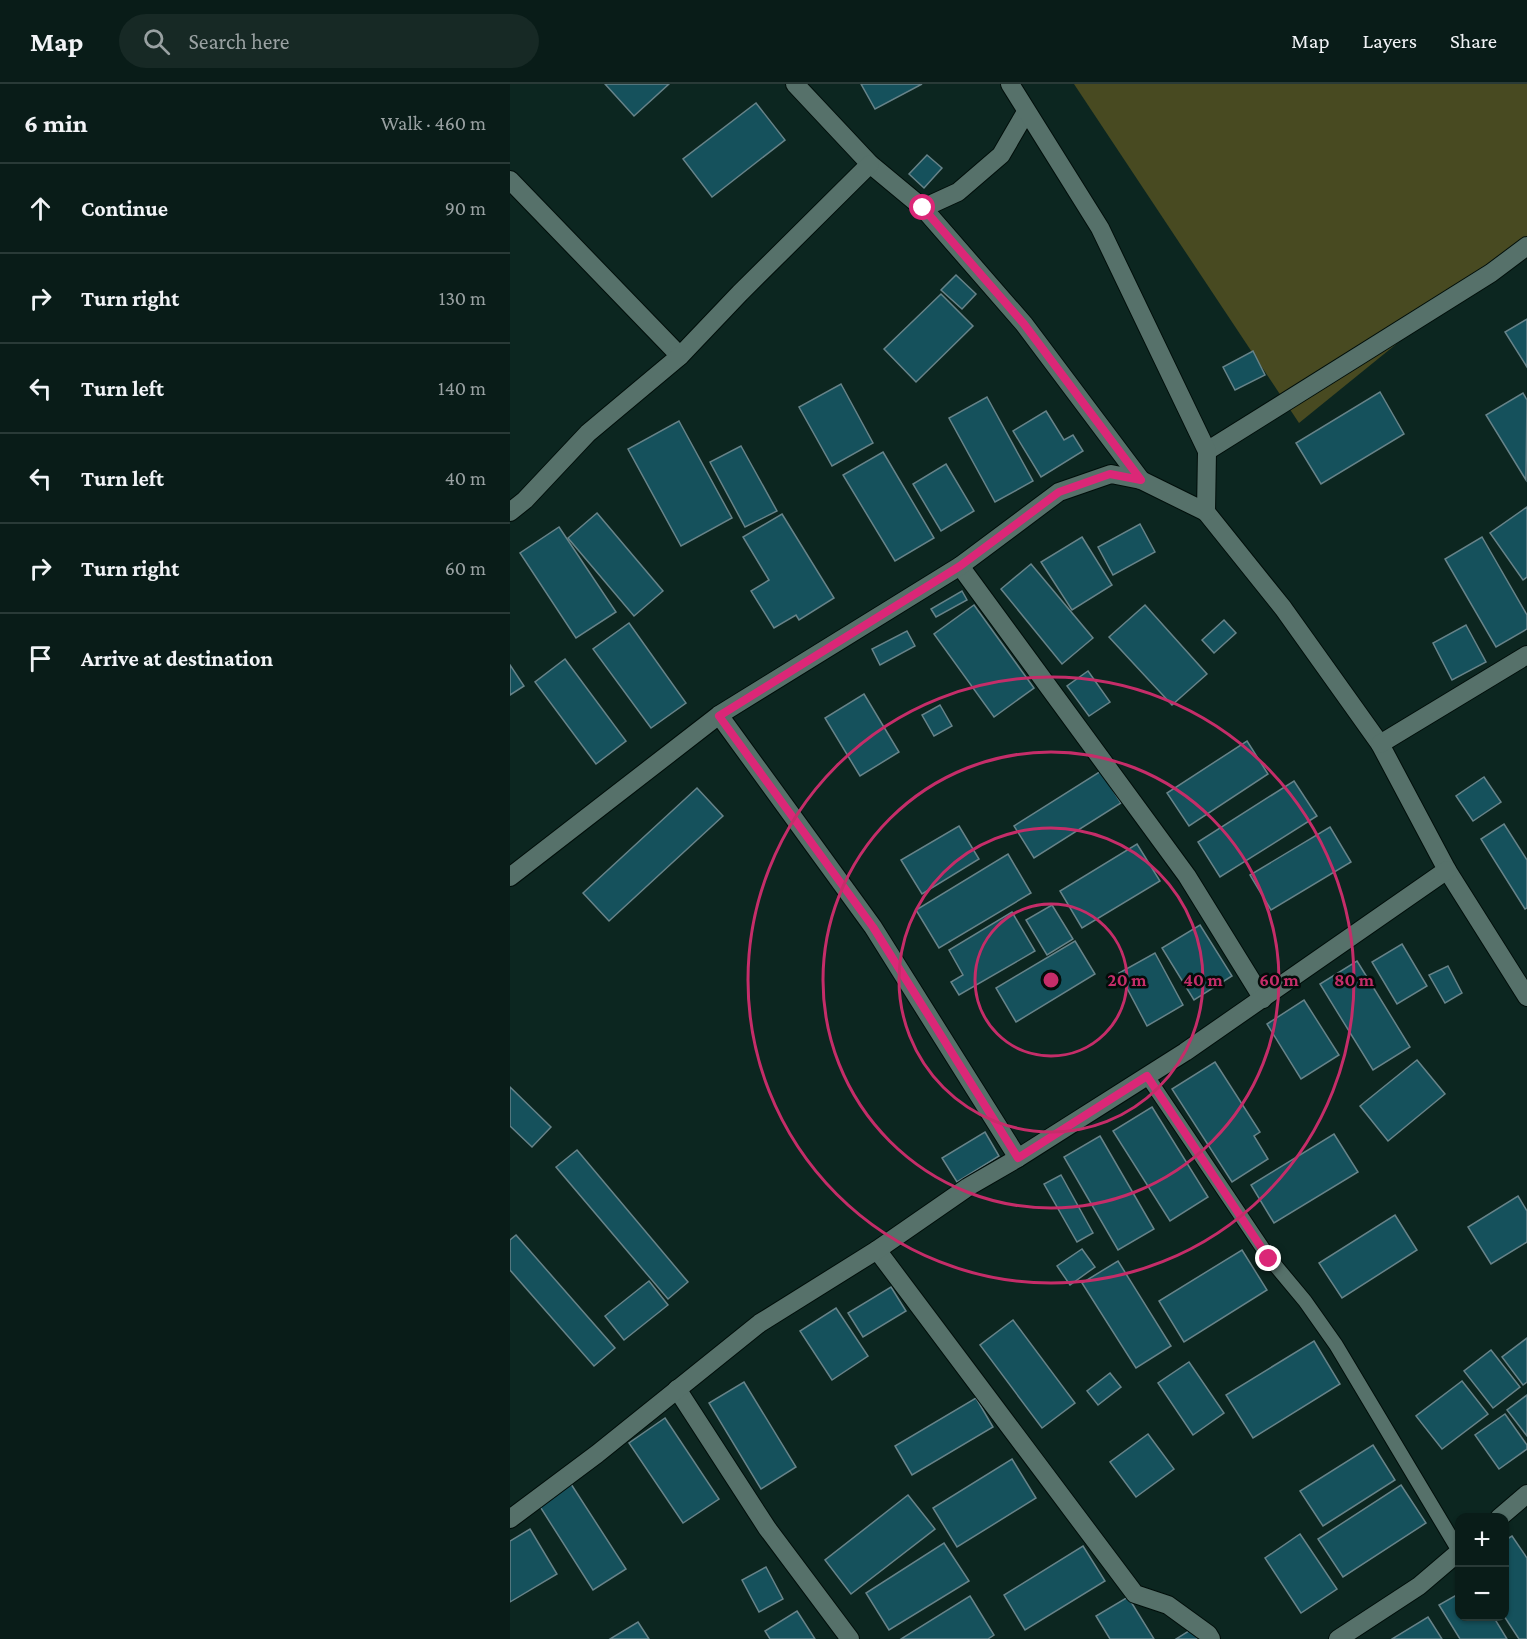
<!DOCTYPE html>
<html lang="en">
<head>
<meta charset="utf-8">
<style>
	:root { --surface:#091c18; --page:#172925; --text:#f1f3f6; --muted:#99a1a2; --line:#293a37 }
	body { margin:0; font-family:"Crimson Pro",serif; background:var(--page); color:var(--text) }
	.controls { position:absolute; right:18px; bottom:18px; display:grid; overflow:hidden; border-radius:12px; box-shadow:0 2px 4px #0004 }
	.controls button { width:54px; height:54px; display:grid; place-items:center; padding:0; border:0; border-bottom:2px solid var(--line); background:var(--surface); color:var(--text); font:30px sans-serif }
	.stop { position:absolute; width:18px; height:18px; margin:-14px; border:4px solid #db2777; border-radius:50%; background:#fff }
	.stop.end { background:#db2777; border-color:#fff; box-shadow:0 2px 6px #0008 }
	.list { margin:0; padding:0; list-style:none }
	h2 { display:flex; justify-content:space-between; align-items:center; height:78px; margin:0; padding:0 24px; font-size:26px }
	h2 small { font-size:20px; font-weight:400; color:var(--muted) }
	.list li { display:grid; grid-template-columns:39px 1fr auto; gap:18px; align-items:center; box-sizing:border-box; height:90px; padding:0 24px; border-top:2px solid var(--line) }
	.list b { display:block; font-size:22px; white-space:nowrap }
	.list em { font-size:20px; font-style:normal; color:var(--muted) }
	.icon { flex:none; width:33px; height:33px; fill:none; stroke:currentColor; stroke-width:2; stroke-linecap:round; stroke-linejoin:round }
	.map { position:relative; flex:none; width:1017px; height:1555px; overflow:hidden }
	header { display:flex; align-items:center; gap:36px; box-sizing:border-box; height:84px; padding:0 30px; background:var(--surface); border-bottom:2px solid var(--line) }
	header strong { font-size:28px }
	nav { display:flex; gap:33px; margin-inline-start:auto; font-size:21px }
	.search { width:420px; height:54px; background:var(--page); display:flex; align-items:center; gap:15px; box-sizing:border-box; padding:0 21px; border-radius:33px; color:var(--muted); font-size:22px }
	main { display:flex }
	aside { flex:1; background:var(--surface) }
	.map>svg:first-child { display:block }
</style>
</head>
<body>
<header>
<strong>Map</strong>
<div class="search"><svg class="icon" aria-label="search" viewBox="0 0 24 24"><circle cx="10" cy="10" r="6"/><path d="M15 15l6 6"/></svg>Search here</div>
<nav><a>Map</a><a>Layers</a><a>Share</a></nav>
</header>
<main>
<aside>
<h2>6 min<small>Walk · 460 m</small></h2>
<ul class="list">
<li><svg class="icon" aria-label="ahead" viewBox="0 0 24 24"><path d="M12 20V5M6 11l6-6 6 6"/></svg><div><b>Continue</b></div><em>90 m</em></li>
<li><svg class="icon" aria-label="right" viewBox="0 0 24 24"><path d="M7 20v-9h11M14 6l5 5-5 5"/></svg><div><b>Turn right</b></div><em>130 m</em></li>
<li><svg class="icon" aria-label="left" viewBox="0 0 24 24"><path d="M17 20v-9H6M10 6l-5 5 5 5"/></svg><div><b>Turn left</b></div><em>140 m</em></li>
<li><svg class="icon" aria-label="left" viewBox="0 0 24 24"><path d="M17 20v-9H6M10 6l-5 5 5 5"/></svg><div><b>Turn left</b></div><em>40 m</em></li>
<li><svg class="icon" aria-label="right" viewBox="0 0 24 24"><path d="M7 20v-9h11M14 6l5 5-5 5"/></svg><div><b>Turn right</b></div><em>60 m</em></li>
<li><svg class="icon" aria-label="arrive" viewBox="0 0 24 24"><path d="M6 21V4h12l-3 4 3 4H6"/></svg><div><b>Arrive at destination</b></div></li>
</ul>
</aside>
<div class="map">
<svg width="1017" height="1555" viewBox="0 0 1017 1555">
	<rect width="100%" height="100%" fill="#0c2620"/>
	<!-- green -->
	<polygon fill="#484a21" points="564,0 1017,0 1017,154 789,339"/>
	<!-- building -->
	<g fill="#15515c" stroke="#678389" stroke-width="1.5">
		<polygon points="95,0 159,0 124,32"/>
		<polygon points="351,0 412,0 365,25"/>
		<polygon points="246,19 275,56 202,113 173,75"/>
		<polygon points="417,71 432,84 414,104 399,90"/>
		<polygon points="446,191 466,210 452,225 431,206"/>
		<polygon points="431,210 463,242 406,298 374,265"/>
		<polygon points="1017,235 1017,283 995,248"/>
		<polygon points="743,267 755,291 725,306 713,283"/>
		<polygon points="331,300 363,359 322,382 289,323"/>
		<polygon points="870,308 894,350 811,400 786,359"/>
		<polygon points="1013,309 1017,316 1016,396 976,331"/>
		<polygon points="477,313 523,397 485,418 439,334"/>
		<polygon points="536,327 554,356 563,351 573,367 531,393 503,347"/>
		<polygon points="169,337 222,434 171,462 118,365"/>
		<polygon points="231,362 267,427 235,443 200,378"/>
		<polygon points="373,368 424,454 385,477 333,391"/>
		<polygon points="436,380 464,427 431,447 403,400"/>
		<polygon points="1017,423 1017,493 1013,496 980,449"/>
		<polygon points="87,429 153,507 124,532 58,454"/>
		<polygon points="272,430 324,514 289,536 286,531 264,544 241,507 259,496 233,453"/>
		<polygon points="630,440 645,468 603,491 588,463"/>
		<polygon points="49,443 106,528 66,554 10,469"/>
		<polygon points="572,453 602,501 562,526 531,478"/>
		<polygon points="972,453 1017,531 1017,545 986,563 935,475"/>
		<polygon points="521,480 583,554 552,580 491,505"/>
		<polygon points="452,507 457,516 426,533 421,525"/>
		<polygon points="464,521 524,604 484,633 424,550"/>
		<polygon points="635,521 697,590 662,621 599,553"/>
		<polygon points="714,536 726,549 704,569 692,556"/>
		<polygon points="119,539 176,619 141,644 83,565"/>
		<polygon points="956,541 976,578 942,596 923,559"/>
		<polygon points="397,547 405,562 370,581 362,565"/>
		<polygon points="55,575 116,657 86,680 25,598"/>
		<polygon points="0,581 14,602 0,611"/>
		<polygon points="578,587 600,618 579,632 557,602"/>
		<polygon points="354,610 389,668 350,692 315,634"/>
		<polygon points="430,621 442,642 424,652 412,631"/>
		<polygon points="737,657 758,690 679,742 657,709"/>
		<polygon points="591,687 611,719 524,774 504,742"/>
		<polygon points="974,693 991,718 963,737 946,712"/>
		<polygon points="784,697 807,732 710,793 688,758"/>
		<polygon points="187,704 213,732 99,837 73,809"/>
		<polygon points="994,740 1017,776 1017,824 1015,825 971,755"/>
		<polygon points="449,742 469,775 412,810 391,776"/>
		<polygon points="820,743 841,778 761,826 740,791"/>
		<polygon points="627,760 650,797 572,844 550,807"/>
		<polygon points="498,770 521,809 429,864 406,826"/>
		<polygon points="542,821 563,855 537,871 516,836"/>
		<polygon points="502,828 525,867 449,911 441,898 453,891 439,866"/>
		<polygon points="690,841 722,892 684,916 652,864"/>
		<polygon points="565,857 585,890 506,938 486,904"/>
		<polygon points="892,860 917,902 887,920 862,878"/>
		<polygon points="645,869 673,921 637,942 609,889"/>
		<polygon points="847,877 900,963 863,986 810,900"/>
		<polygon points="938,882 952,909 935,919 919,891"/>
		<polygon points="794,916 829,971 791,995 757,940"/>
		<polygon points="907,976 935,1010 878,1057 850,1022"/>
		<polygon points="705,978 750,1048 744,1052 758,1075 722,1098 662,1005"/>
		<polygon points="0,1003 41,1043 22,1063 0,1042"/>
		<polygon points="642,1023 698,1113 660,1137 603,1047"/>
		<polygon points="475,1048 489,1072 447,1098 432,1074"/>
		<polygon points="824,1050 848,1088 764,1139 741,1101"/>
		<polygon points="590,1052 644,1145 608,1166 554,1073"/>
		<polygon points="67,1066 178,1198 158,1215 46,1083"/>
		<polygon points="551,1091 583,1149 567,1158 534,1100"/>
		<polygon points="1008,1112 1017,1127 1017,1158 981,1180 958,1143"/>
		<polygon points="885,1131 907,1166 832,1214 809,1179"/>
		<polygon points="6,1151 105,1264 84,1282 0,1186 0,1156"/>
		<polygon points="572,1165 585,1183 560,1201 547,1182"/>
		<polygon points="732,1166 757,1206 674,1258 649,1217"/>
		<polygon points="608,1177 661,1262 626,1284 572,1199"/>
		<polygon points="139,1197 158,1221 114,1256 95,1232"/>
		<polygon points="381,1203 396,1227 353,1253 338,1229"/>
		<polygon points="326,1224 358,1272 322,1296 290,1247"/>
		<polygon points="503,1236 565,1319 532,1344 470,1261"/>
		<polygon points="1017,1254 1017,1298 1013,1301 992,1273"/>
		<polygon points="804,1257 830,1300 743,1354 716,1311"/>
		<polygon points="981,1266 1010,1303 983,1324 954,1287"/>
		<polygon points="679,1278 714,1329 683,1351 648,1299"/>
		<polygon points="600,1289 611,1303 588,1321 577,1307"/>
		<polygon points="952,1297 978,1330 932,1365 906,1332"/>
		<polygon points="234,1298 286,1383 251,1405 199,1319"/>
		<polygon points="1017,1311 1017,1352 997,1326"/>
		<polygon points="466,1314 483,1343 402,1391 385,1362"/>
		<polygon points="995,1330 1017,1361 1017,1365 989,1385 965,1351"/>
		<polygon points="155,1334 209,1415 173,1439 119,1359"/>
		<polygon points="638,1350 664,1385 626,1413 600,1378"/>
		<polygon points="863,1361 885,1396 813,1442 790,1407"/>
		<polygon points="502,1375 526,1414 447,1463 423,1424"/>
		<polygon points="61,1400 116,1485 83,1506 29,1421"/>
		<polygon points="891,1401 916,1439 833,1493 808,1455"/>
		<polygon points="398,1411 425,1445 341,1510 315,1476"/>
		<polygon points="20,1445 47,1490 0,1518 0,1457"/>
		<polygon points="790,1450 827,1505 791,1529 755,1474"/>
		<polygon points="1002,1452 1017,1474 1017,1555 1009,1555 994,1532 994,1457"/>
		<polygon points="434,1459 459,1497 379,1546 356,1509"/>
		<polygon points="573,1462 595,1497 515,1546 494,1511"/>
		<polygon points="256,1483 273,1515 249,1528 232,1496"/>
		<polygon points="950,1509 950,1532 983,1532 997,1555 950,1555 929,1521"/>
		<polygon points="460,1512 484,1551 478,1555 391,1555"/>
		<polygon points="618,1513 644,1555 600,1555 586,1532"/>
		<polygon points="287,1527 305,1555 260,1555 255,1547"/>
		<polygon points="918,1533 932,1555 882,1555"/>
		<polygon points="128,1538 139,1555 100,1555"/>
		<polygon points="682,1545 688,1555 666,1555"/>
	</g>
	<g fill="none" stroke-linecap="round" stroke-linejoin="round">
		<defs>
			<polyline id="service" points="637,992 760,1175 795,1217 826,1261 949,1467"/>
			<g id="minor">
				<polyline points="285,0 360,80 413,124 514,240 631,396"/>
				<polyline points="0,96 170,272"/>
				<polyline points="413,124 448,108 491,71 516,28"/>
				<polyline points="697,367 981,189 1017,162"/>
				<polyline points="0,428 15,416 78,349 170,272 230,209 360,80"/>
				<polyline points="696,428 773,524 870,660 937,786 1017,913"/>
				<polyline points="450,482 677,792 753,915"/>
				<polyline points="209,631 363,843 508,1074"/>
				<polyline points="870,660 1017,571"/>
				<polyline points="0,793 209,631 450,482 549,408 601,390 631,396 696,428 697,367 590,144 500,0"/>
				<polyline points="367,1166 625,1510 658,1521 698,1550 701,1555"/>
				<polyline points="167,1305 257,1444 340,1555"/>
				<polyline points="989,1434 1017,1410"/>
				<polyline points="0,1435 87,1370 250,1239 367,1166 458,1103 508,1074 675,968 937,786"/>
				<polyline points="828,1555 909,1502 950,1467"/>
			</g>
		</defs>
		<!-- service casing -->
		<use href="#service" stroke="#000e0a" stroke-width="16"/>
		<!-- minor casing -->
		<use href="#minor" stroke="#000e0a" stroke-width="20"/>
		<!-- service -->
		<use href="#service" stroke="#56716a" stroke-width="14"/>
		<!-- minor -->
		<use href="#minor" stroke="#56716a" stroke-width="18"/>
	</g>
	<g fill="none" stroke-linecap="round" stroke-linejoin="round">
		<!-- route -->
		<polyline stroke="#db2777" stroke-width="8" points="413,124 514,240 631,396 600,390 549,408 450,482 209,632 363,843 508,1074 637,992 759,1175"/>
	</g>
	<!-- distance rings -->
	<g fill="none" stroke="#c52d69" stroke-width="3">
		<circle cx="541" cy="896" r="76"/>
		<circle cx="541" cy="896" r="152"/>
		<circle cx="541" cy="896" r="228"/>
		<circle cx="541" cy="896" r="303"/>
	</g>
	<circle cx="541" cy="896" r="9" fill="#c52d69" stroke="#040c0a" stroke-width="3"/>
	<g font-size="18" text-anchor="middle" font-weight="bold" fill="#c52d69" stroke="#040c0a" stroke-width="5" stroke-linejoin="round" paint-order="stroke">
		<text x="617" y="902">20 m</text>
		<text x="693" y="902">40 m</text>
		<text x="769" y="902">60 m</text>
		<text x="844" y="902">80 m</text>
	</g>
</svg>
<div class="controls">
<button>+</button>
<button>−</button>
</div>
<div class="stop" style="left:413px;top:124px"></div>
<div class="stop end" style="left:759px;top:1175px"></div>
</div>
</main>
</body>
</html>
